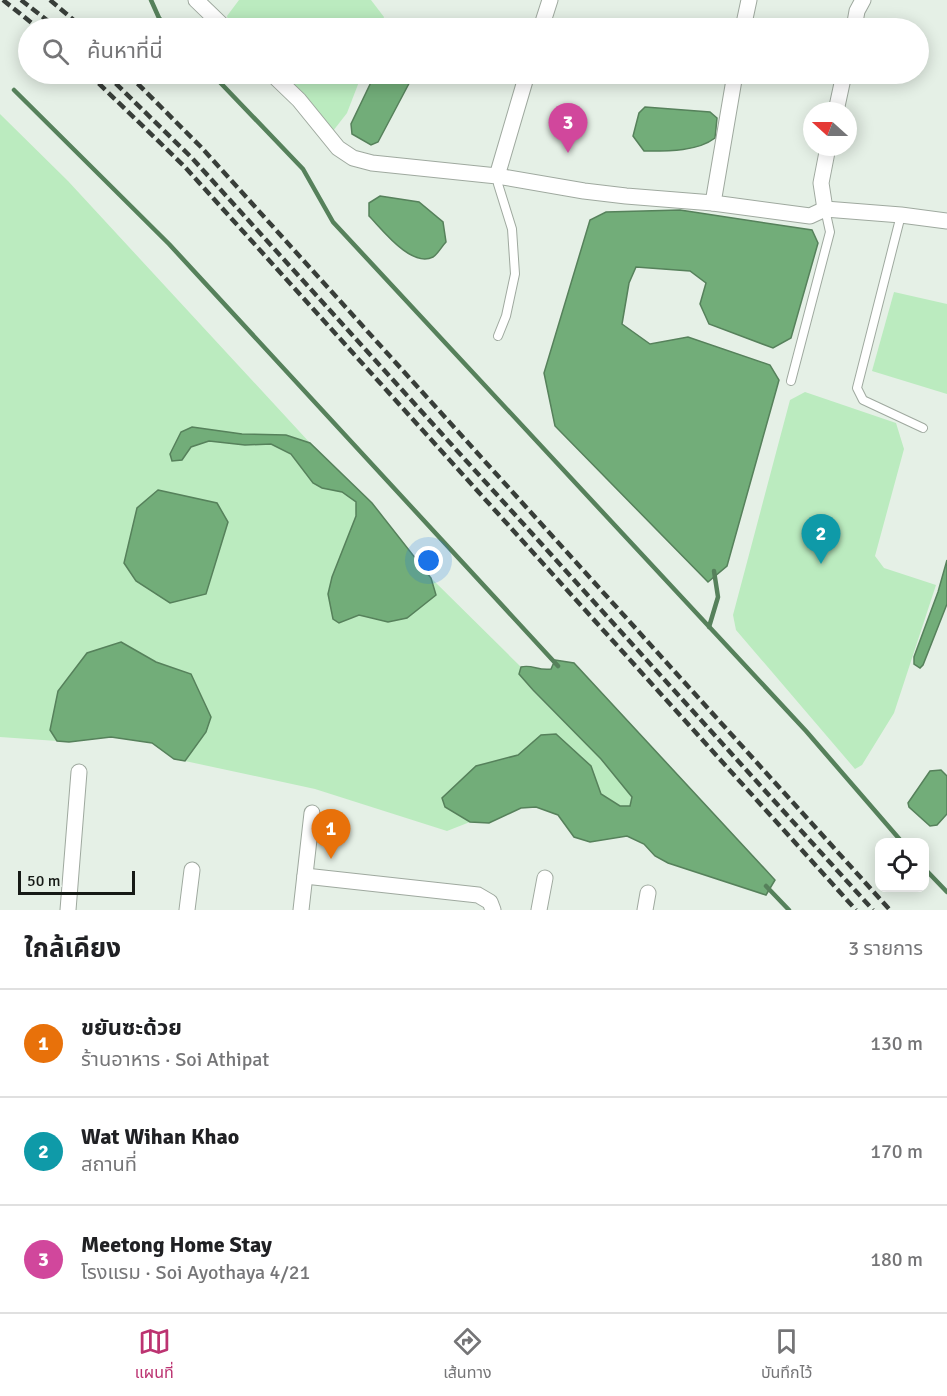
<!DOCTYPE html>
<html lang="th">
<head>
<meta charset="utf-8">
<style>
	:root { --surface:#fff; --page:#f6f6f6; --text:#202124; --muted:#757577; --line:#e0e0e0; --accent:#bc3371 }
	body { margin:0; font-family:Signika,"Noto Sans Thai",sans-serif; background:var(--page); color:var(--text) }
	.controls { position:absolute; right:18px; bottom:18px; display:grid; overflow:hidden; border-radius:12px; box-shadow:0 3px 15px #0003 }
	.controls button { width:54px; height:54px; display:grid; place-items:center; padding:0; border:0; border-bottom:2px solid var(--line); background:var(--surface); color:var(--text); font:30px sans-serif }
	.compass { position:absolute; left:803px; top:102px; width:54px; height:54px; border-radius:50%; background:var(--surface); box-shadow:0 3px 15px #0003; rotate:291deg }
	.scale { position:absolute; left:18px; bottom:15px; width:117px; box-sizing:border-box; padding-left:6px; border:3px solid #161a16; border-top:0; font-size:16px; line-height:21px; white-space:nowrap; color:#161a16; -webkit-text-stroke:4px #e5f0e6; paint-order:stroke }
	.you { position:absolute; left:429px; top:561px; width:21px; height:21px; margin:-15px; border:4px solid #fff; border-radius:50%; background:#1a73e8; box-shadow:0 0 0 9px #1a73e833 }
	.badge { display:grid; place-items:center; width:39px; height:39px; border-radius:50%; background:var(--accent); color:#fff; font-size:20px; font-weight:700 }
	.pin { position:absolute; translate:-50% -50px; filter:drop-shadow(0 2px 3px #0008) }
	.pin::after { content:''; position:absolute; top:32px; width:21px; height:18px; background:inherit; clip-path:polygon(0 0,100% 0,50% 100%) }
	.list { margin:0; padding:0; list-style:none }
	h2 { display:flex; justify-content:space-between; align-items:center; height:78px; margin:0; padding:0 24px; font-size:26px }
	h2 small { font-size:20px; font-weight:400; color:var(--muted) }
	.list li { display:grid; grid-template-columns:39px 1fr auto; gap:18px; align-items:center; box-sizing:border-box; height:108px; padding:0 24px; border-top:2px solid var(--line) }
	.list b { display:block; font-size:22px; white-space:nowrap }
	.list p { margin:0; font-size:20px; white-space:nowrap; color:var(--muted) }
	.list em { font-size:20px; font-style:normal; color:var(--muted) }
	.icon { flex:none; width:33px; height:33px; fill:none; stroke:currentColor; stroke-width:2; stroke-linecap:round; stroke-linejoin:round }
	.map { position:relative; flex:none; width:947px; height:910px; overflow:hidden }
	.search { position:absolute; background:var(--surface); box-shadow:0 3px 15px #0003; left:18px; right:18px; top:18px; height:66px; display:flex; align-items:center; gap:15px; box-sizing:border-box; padding:0 21px; border-radius:33px; color:var(--muted); font-size:22px }
	.sheet { height:402px; background:var(--surface) }
	nav { display:flex; justify-content:space-around; align-items:center; box-sizing:border-box; height:84px; border-top:2px solid var(--line); background:var(--surface); font-size:16px; color:var(--muted) }
	nav a { display:grid; justify-items:center; gap:3px }
	nav .on { color:var(--accent) }
	.map>svg:first-child { display:block }
</style>
</head>
<body>
<div class="map">
<svg width="947" height="910" viewBox="0 0 947 910">
	<rect width="100%" height="100%" fill="#e5f0e6"/>
	<!-- green -->
	<g fill="#bbebbf">
		<polygon points="239,0 371,0 384,17 380,28 236,28 228,20 227,16"/>
		<polygon points="282,74 362,74 347,113 333,131"/>
		<polygon points="0,114 68,181 310,443 286,435 242,434 192,428 182,460 191,447 209,441 245,445 271,444 291,454 313,483 322,488 342,492 356,502 356,516 332,577 339,623 359,615 388,622 436,595 431,578 521,667 519,674 532,690 601,759 632,797 630,806 621,806 601,794 591,766 541,735 518,755 476,766 445,807 470,822 447,831 315,789 185,761 206,732 204,701 191,674 156,662 121,642 50,729 57,741 0,737"/>
		<polygon points="894,292 947,304 947,394 872,371"/>
		<polygon points="805,392 896,423 904,449 875,556 884,568 936,585 894,713 862,765 855,769 736,630 733,615 790,400"/>
	</g>
	<!-- water -->
	<g fill="#72ad79" stroke="#56815b" stroke-width="1.5">
		<polygon points="375,74 414,74 378,142 371,145 352,134 351,124"/>
		<path d="M645,107L710,112L717,118L715,138C697,152 665,151 644,151L633,136L639,113Z"/>
		<path d="M380,196L419,202L443,222L446,242C442,246 438,254 433,257C411,268 382,229 369,216V203Z"/>
		<polygon points="680,210 812,230 818,243 791,338 773,348 709,324 700,304 706,283 690,271 636,267 629,283 622,324 650,344 688,337 770,365 779,380 727,566 708,582 555,426 544,373 590,220 606,212"/>
		<polygon points="192,427 242,434 286,435 310,443 372,503 431,578 436,595 407,618 388,622 359,615 339,623 333,619 328,594 332,577 356,516 356,502 342,492 322,488 313,483 291,454 271,444 245,445 209,441 191,447 182,460 172,461 170,454 181,432"/>
		<polygon points="158,490 217,503 228,522 206,594 170,603 136,581 124,563 137,508"/>
		<polygon points="947,560 947,604 923,665 920,668 914,664 914,657 938,592"/>
		<polygon points="121,642 156,662 191,674 211,717 206,732 185,761 174,759 152,743 111,737 69,742 57,741 50,730 58,691 87,653"/>
		<path d="M555,660L574,663L775,880L766,895L668,863L655,856L644,844L627,836L590,842L574,837L558,815L536,807L521,808L489,823L470,822L445,807L442,798L476,766L518,755L541,735L556,734L591,766L601,794L620,806H630L632,797L601,759L533,690L519,674L521,667C532,664 538,671 551,669Z"/>
		<polygon points="941,770 947,776 947,814 937,825 930,826 909,807 908,803 930,771"/>
	</g>
	<g fill="none" stroke-linecap="round" stroke-linejoin="round">
		<!-- stream -->
		<g stroke="#56815b" stroke-width="4.5">
			<polyline points="151,0 159,18 169,28"/>
			<polyline points="212,74 303,169 333,222 806,731 902,842"/>
			<polyline points="14,90 169,244 558,666"/>
			<polyline points="709,627 718,597 714,571"/>
			<polyline points="924,868 947,892"/>
			<polyline points="766,886 789,910"/>
		</g>
		<defs>
			<g id="lane">
				<polyline points="497,176 498,184 512,229 515,274 506,316 498,336"/>
				<polyline points="901,215 857,388 863,400 923,428"/>
				<polyline points="791,381 830,232 825,209"/>
			</g>
			<g id="street">
				<polyline points="196,0 225,28"/>
				<polyline points="541,28 550,0"/>
				<polyline points="743,28 749,0"/>
				<polyline points="854,28 857,11 863,0"/>
				<polyline points="272,74 299,100 338,148 353,158 372,163 497,176 584,191 626,196 713,203 810,216 825,209 901,215 947,221"/>
				<polyline points="836,111 844,74"/>
				<polyline points="497,176 527,74"/>
				<polyline points="713,203 735,74"/>
				<polyline points="825,209 821,183 828,147"/>
				<polyline points="305,876 478,895 490,902 493,910"/>
				<polyline points="68,910 79,772"/>
				<polyline points="187,910 192,870"/>
				<polyline points="301,910 312,813"/>
				<polyline points="539,910 545,878"/>
				<polyline points="645,910 648,893"/>
			</g>
		</defs>
		<!-- lane casing -->
		<use href="#lane" stroke="#9fa99f" stroke-width="10"/>
		<!-- street casing -->
		<use href="#street" stroke="#9fa99f" stroke-width="17"/>
		<!-- lane -->
		<use href="#lane" stroke="#fff" stroke-width="8"/>
		<!-- street -->
		<use href="#street" stroke="#fff" stroke-width="15"/>
		<!-- rail -->
		<g stroke="#383e39" stroke-width="4.5" stroke-dasharray="9 4.5" stroke-linecap="butt">
			<polyline points="3,0 38,28"/>
			<polyline points="21,0 57,28"/>
			<polyline points="50,0 83,28"/>
			<polyline points="89,74 184,166 856,910"/>
			<polyline points="106,74 192,158 873,910"/>
			<polyline points="128,74 201,147 890,910"/>
		</g>
	</g>
</svg>
<div class="controls">
<button><svg class="icon" aria-label="locate" viewBox="0 0 24 24"><circle cx="12" cy="12" r="6"/><path d="M12 2v4M12 18v4M2 12h4M18 12h4"/></svg></button>
</div>
<svg class="compass" viewBox="-18 -18 36 36"><path d="M0-13l5 13h-10z" fill="#e53935"/><path d="M0 13l5-13h-10z" fill="#757577"/></svg>
<div class="scale">50 m</div>
<div class="you"></div>
<div class="pin badge" style="left:331px;top:859px;background:#e8710a">1</div>
<div class="pin badge" style="left:821px;top:564px;background:#0f9aa8">2</div>
<div class="pin badge" style="left:568px;top:153px;background:#d1479c">3</div>
<div class="search"><svg class="icon" aria-label="search" viewBox="0 0 24 24"><circle cx="10" cy="10" r="6"/><path d="M15 15l6 6"/></svg>ค้นหาที่นี่</div>
</div>
<section class="sheet">
<h2>ใกล้เคียง<small>3 รายการ</small></h2>
<ul class="list">
<li><span class="badge" style="background:#e8710a">1</span><div><b>ขยันซะด้วย</b><p>ร้านอาหาร · Soi Athipat</p></div><em>130 m</em></li>
<li><span class="badge" style="background:#0f9aa8">2</span><div><b>Wat Wihan Khao</b><p>สถานที่</p></div><em>170 m</em></li>
<li><span class="badge" style="background:#d1479c">3</span><div><b>Meetong Home Stay</b><p>โรงแรม · Soi Ayothaya 4/21</p></div><em>180 m</em></li>
</ul>
</section>
<nav>
<a class="on"><svg class="icon" aria-label="map" viewBox="0 0 24 24"><path d="M3 6l6-2 6 2 6-2v14l-6 2-6-2-6 2zM9 4v14M15 6v14"/></svg>แผนที่</a>
<a><svg class="icon" aria-label="directions" viewBox="0 0 24 24"><path d="M12 3l9 9-9 9-9-9zM9 14v-3h6M13 9l2 2-2 2"/></svg>เส้นทาง</a>
<a><svg class="icon" aria-label="saved" viewBox="0 0 24 24"><path d="M7 4h10v16l-5-4-5 4z"/></svg>บันทึกไว้</a>
</nav>
</body>
</html>
